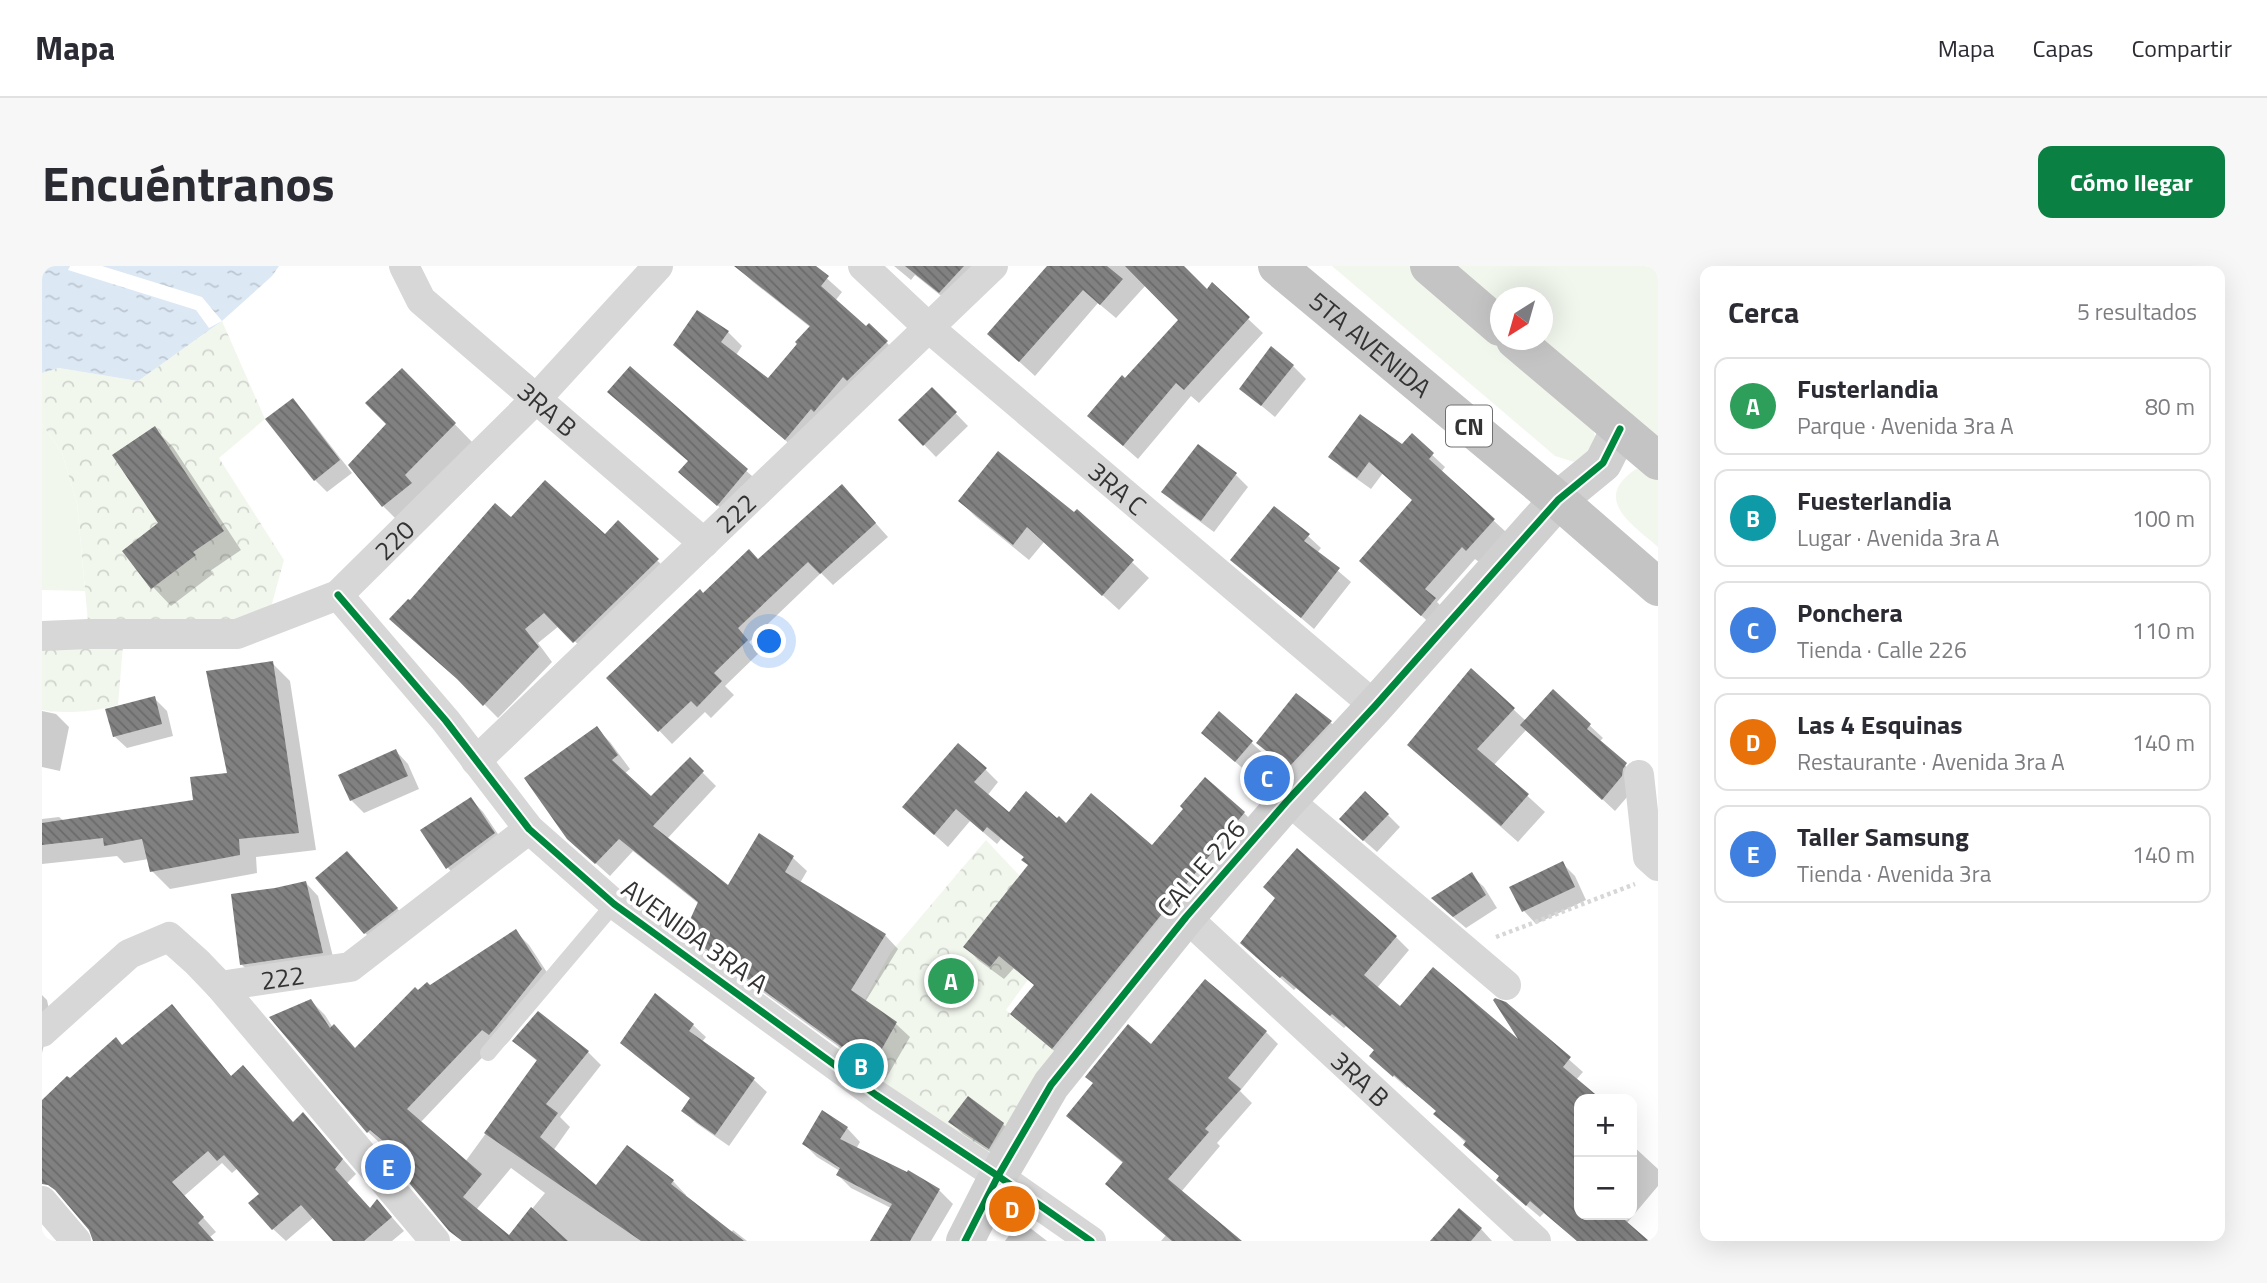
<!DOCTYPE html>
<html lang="es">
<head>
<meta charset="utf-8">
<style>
	:root { --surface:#fff; --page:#f7f7f7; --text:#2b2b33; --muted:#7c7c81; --line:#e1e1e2; --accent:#0b8043 }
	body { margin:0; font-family:"Titillium Web",sans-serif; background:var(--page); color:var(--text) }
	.controls { position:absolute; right:21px; bottom:21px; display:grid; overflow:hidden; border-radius:14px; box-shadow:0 7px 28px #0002 }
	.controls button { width:63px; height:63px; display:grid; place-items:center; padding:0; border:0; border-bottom:2px solid var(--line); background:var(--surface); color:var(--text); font:35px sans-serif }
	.compass { position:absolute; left:1448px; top:21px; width:63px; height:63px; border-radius:50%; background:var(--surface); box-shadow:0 7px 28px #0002; rotate:217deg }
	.you { position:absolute; left:728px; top:376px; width:24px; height:24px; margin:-18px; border:5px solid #fff; border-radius:50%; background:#1a73e8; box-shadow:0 0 0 10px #1a73e833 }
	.badge { display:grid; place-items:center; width:46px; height:46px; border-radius:50%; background:var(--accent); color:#fff; font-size:23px; font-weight:700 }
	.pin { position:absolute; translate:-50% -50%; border:4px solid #fff; box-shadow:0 2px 7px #0006 }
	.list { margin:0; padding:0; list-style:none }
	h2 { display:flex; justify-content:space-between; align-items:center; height:91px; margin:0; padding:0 28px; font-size:30px }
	h2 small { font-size:23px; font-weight:400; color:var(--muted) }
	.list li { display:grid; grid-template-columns:46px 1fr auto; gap:21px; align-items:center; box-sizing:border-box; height:98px; margin:0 14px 14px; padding:0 14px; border:2px solid var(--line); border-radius:14px }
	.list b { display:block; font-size:26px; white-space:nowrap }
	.list p { margin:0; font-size:23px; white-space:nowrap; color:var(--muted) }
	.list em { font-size:23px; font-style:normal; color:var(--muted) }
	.map { position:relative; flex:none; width:1616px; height:975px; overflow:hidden; border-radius:14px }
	header { display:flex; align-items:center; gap:42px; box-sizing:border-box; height:98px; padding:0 35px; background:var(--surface); border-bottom:2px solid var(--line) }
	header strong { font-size:33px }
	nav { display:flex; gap:38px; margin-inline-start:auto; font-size:24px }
	.intro { display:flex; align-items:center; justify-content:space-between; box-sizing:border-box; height:168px; padding:0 42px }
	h1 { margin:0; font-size:49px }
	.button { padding:18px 32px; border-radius:14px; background:var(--accent); color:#fff; font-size:24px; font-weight:700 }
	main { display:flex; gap:42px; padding:0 42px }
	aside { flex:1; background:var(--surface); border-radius:14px; box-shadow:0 7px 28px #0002 }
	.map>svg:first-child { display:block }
</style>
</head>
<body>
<header>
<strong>Mapa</strong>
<nav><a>Mapa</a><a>Capas</a><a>Compartir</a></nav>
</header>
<div class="intro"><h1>Encuéntranos</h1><a class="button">Cómo llegar</a></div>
<main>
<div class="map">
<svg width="1616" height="975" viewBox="0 0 1616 975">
	<defs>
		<pattern id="forest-crowns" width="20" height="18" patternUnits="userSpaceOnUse" patternTransform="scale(1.75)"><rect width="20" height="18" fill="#f2f7ee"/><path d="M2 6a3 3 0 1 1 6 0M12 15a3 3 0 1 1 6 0" fill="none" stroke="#d0d4cd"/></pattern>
		<pattern id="water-ripples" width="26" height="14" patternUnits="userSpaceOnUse" patternTransform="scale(1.75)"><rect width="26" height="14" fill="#dce8f4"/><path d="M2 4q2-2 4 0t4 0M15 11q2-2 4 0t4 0" fill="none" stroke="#bdc7d2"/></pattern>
		<pattern id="building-back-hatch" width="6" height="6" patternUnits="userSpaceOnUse" patternTransform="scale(1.75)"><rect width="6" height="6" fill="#818181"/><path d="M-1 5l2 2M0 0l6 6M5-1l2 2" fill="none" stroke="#6a6a6a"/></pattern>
	</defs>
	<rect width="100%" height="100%" fill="#fff"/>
	<!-- green -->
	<g fill="#f2f7ee">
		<polygon points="1290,0 1368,0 1547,153 1553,170 1547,184 1532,196 1513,190"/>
		<polygon points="1387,0 1616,0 1616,195 1500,74 1500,32 1458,32 1458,61"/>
		<polygon points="0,158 20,187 35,237 43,325 0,324"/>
		<path d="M1594,203L1608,205L1616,212V281C1590,258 1549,233 1594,203Z"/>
	</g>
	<!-- forest -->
	<g fill="url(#forest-crowns)">
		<path d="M180,55L223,153L177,192L242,294L225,356L82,368L76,439C52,446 24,448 0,444V370L47,367L35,237L20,187L0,158V107L17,102L96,115Z"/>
		<polygon points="944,574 1025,660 964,744 1017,789 942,890 794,786 849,686"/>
	</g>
	<!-- water -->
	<polygon fill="url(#water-ripples)" points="0,0 237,0 230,10 180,55 96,115 17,102 0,107"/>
	<!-- pier -->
	<polygon fill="#fff" points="28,0 60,0 160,31 180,55 167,62 154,44 26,4"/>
	<!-- shadow -->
	<g fill="#0003" fill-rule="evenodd">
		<polygon points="697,0 771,0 800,26 793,35 824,62 827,59 859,91 758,187 633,79 686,66 700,80 694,89 726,115 768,61 711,16 696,2"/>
		<polygon points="852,0 948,0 913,41 873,9 869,14"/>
		<polygon points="1007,0 1139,0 1165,25 1170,19 1221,67 1157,137 1149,130 1096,193 1047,150 1138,54 1104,19 1074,52 1056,37 993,110 947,68"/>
		<polygon points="1251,100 1264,113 1233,151 1199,123"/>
		<polygon points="588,103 718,217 689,251 651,218 647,196"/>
		<polygon points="360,104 431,177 360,259 341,240 309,199 346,158"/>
		<polygon points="890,123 926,160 894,191 858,154"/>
		<polygon points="251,135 263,147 310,207 285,226 273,214"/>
		<polygon points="113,163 131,181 199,284 168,305 171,308 129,340 111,321 118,258"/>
		<polygon points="1370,170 1403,201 1399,206 1464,266 1437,296 1433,293 1395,336 1405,346 1392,361 1332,307 1372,235 1341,207 1329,223 1301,203 1289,191 1360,181"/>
		<polygon points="1194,209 1206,221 1172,266 1134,238 1122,226"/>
		<polygon points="812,233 846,271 791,319 779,307 707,376 717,387 683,420 692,429 669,452 663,446 630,478 567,412 661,329"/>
		<polygon points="918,235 1033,248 1035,245 1107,312 1077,344 1002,276 987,294 934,251"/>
		<polygon points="470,254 563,270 576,256 629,308 547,389 517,360 496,377 510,396 456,452 430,426 368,337"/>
		<polygon points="1266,270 1279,282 1275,287 1309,316 1272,363 1191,294"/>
		<polygon points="230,397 248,415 274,584 214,591 215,607 128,623 110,605 107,593 82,597 75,590 0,598 0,553 17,551 22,555 153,536 187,508"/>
		<polygon points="1511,425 1561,472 1557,476 1596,511 1592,523 1573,545 1485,463 1452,499 1503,546 1476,576 1384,495 1471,443 1484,455"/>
		<polygon points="112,432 125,445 131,470 85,482 72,470"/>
		<polygon points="0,445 14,448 27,461 18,505 0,501"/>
		<polygon points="1178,448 1223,489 1206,507 1174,479"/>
		<polygon points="1288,456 1301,468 1259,513 1217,477"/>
		<polygon points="554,462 568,476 588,503 582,508 609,532 648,494 674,520 625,573 687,622 718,569 751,592 765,605 758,617 843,669 856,683 823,736 854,758 868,771 843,814 658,681 644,667 657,638 591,585 568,610 541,586"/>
		<polygon points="354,485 366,498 377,523 322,547 309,534"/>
		<polygon points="943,503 956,516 945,530 967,548 1016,555 1024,559 1110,581 1202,547 1215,560 1024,795 984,761 994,720 972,702 962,713 936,694 923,680 988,600 983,592 959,573 955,578 928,555 906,581 876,554"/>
		<polygon points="429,533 441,546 464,580 418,615 406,602 381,564"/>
		<polygon points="1346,549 1358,561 1335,586 1312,566"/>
		<polygon points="1520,597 1533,610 1544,634 1494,658 1482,645 1470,622"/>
		<polygon points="317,599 367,656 336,680 323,667"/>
		<polygon points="1429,609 1442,621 1455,642 1424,662 1404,645"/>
		<polygon points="264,617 276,630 293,699 213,711 200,699"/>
		<path d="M473,665L487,679L512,717L467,775L461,781L455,776L378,857L423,896L496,796L472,775L546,786L559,799L518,851L528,861L511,885L554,922L631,915L644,929L643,931L689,967L691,964L705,975H421L368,897L343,876L340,879L326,866L230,751L269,735L283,749L291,762L314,784L377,726L388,721ZM469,902L503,927L467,971L434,944Z"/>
		<polygon points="1354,671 1367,684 1335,722 1359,742 1481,780 1464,738 1541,806 1534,814 1556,833 1537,833 1537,949 1590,949 1590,879 1616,903 1616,920 1584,958 1604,975 1535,975 1502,947 1498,951 1473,930 1459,911 1394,848 1396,846 1366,820 1365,822 1329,790 1333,785 1304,760 1302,762 1254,722 1252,724 1213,690"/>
		<polygon points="0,729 5,734 12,767 2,779 0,787"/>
		<polygon points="130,740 190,811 252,858 261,848 314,908 305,917 329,943 348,949 362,965 350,975 293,975 272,951 244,975 231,963 219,928 196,902 190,907 180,897 142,930 174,966 168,971 171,975 58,975 0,901 0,836 28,814 81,781"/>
		<polygon points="651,759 664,771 660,776 712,814 725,826 687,880 654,857 641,845 649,833 593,789 580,776"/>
		<polygon points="1224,766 1236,778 1198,825 1210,837 1175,877 1178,880 1139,926 1197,975 1119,975 1124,969 1065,918 1082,898 1039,862 1109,780"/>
		<polygon points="908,856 961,858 973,871 960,894 921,868"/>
		<polygon points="805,862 818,876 814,883 897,924 911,938 889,975 830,975 849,942 809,922 796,909 798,905 775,891 762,878"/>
		<polygon points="1417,944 1439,963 1450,975 1390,975"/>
		<polygon points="978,954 1005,975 963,975"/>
	</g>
	<!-- building -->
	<g fill="url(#building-back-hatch)">
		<polygon points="692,0 774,0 787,10 779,20 824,60 827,57 846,75 805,115 801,111 772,146 769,143 743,174 631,79 655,44 687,65 679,76 726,112 755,78 753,76 768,60"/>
		<polygon points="863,0 922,0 897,27"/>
		<polygon points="1005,0 1065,0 1081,13 1058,39 1041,24 977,96 945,68"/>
		<polygon points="1083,0 1142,0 1165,23 1170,16 1208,51 1142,124 1134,117 1081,180 1045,150 1080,109 1083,112 1136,54"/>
		<polygon points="1229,80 1252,99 1219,140 1197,123"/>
		<polygon points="588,100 706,203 675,240 636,206 646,195 565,126"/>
		<polygon points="360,102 414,157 363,209 370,217 340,241 306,199 344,158 323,137"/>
		<polygon points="890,121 915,146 881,180 856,154"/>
		<polygon points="251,132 298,194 272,215 223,153"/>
		<polygon points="1318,148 1360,178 1370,167 1392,187 1387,193 1453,253 1424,285 1420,281 1383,323 1394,332 1379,350 1317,295 1370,234 1327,196 1315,212 1286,191"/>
		<polygon points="113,160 182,265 151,286 154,289 109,323 80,285 116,257 70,189"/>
		<polygon points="1156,178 1195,207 1159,255 1119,226"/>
		<polygon points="956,185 1032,246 1035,243 1092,294 1060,330 985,261 971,279 916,235"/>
		<polygon points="503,214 563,268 576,254 617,293 531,377 502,347 483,363 497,381 441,440 415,413 347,353 366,333 368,334 453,237 469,251"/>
		<polygon points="800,218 834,257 778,308 766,296 696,362 706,374 672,407 680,415 655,441 649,435 616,466 564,412 658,323 661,327 707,283 716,293"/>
		<polygon points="1232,240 1268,268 1262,275 1298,302 1259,352 1188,294"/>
		<polygon points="231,395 257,567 197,573 198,589 108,606 100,573 62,580 61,572 0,579 0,557 151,534 148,511 185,507 164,405"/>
		<polygon points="1429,402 1473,442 1435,483 1487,528 1459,560 1365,479"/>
		<polygon points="1511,423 1549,458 1545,463 1585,497 1581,503 1580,510 1560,534 1478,459"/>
		<polygon points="1254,427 1290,455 1246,502 1214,477"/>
		<polygon points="113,430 120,458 71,471 63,443"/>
		<polygon points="1177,445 1211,475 1193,496 1159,467"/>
		<polygon points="555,460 576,489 570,494 609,530 648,491 662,505 611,560 686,619 717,567 752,590 743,606 844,668 809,724 855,756 829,802 642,667 656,636 577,573 553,598 525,573 482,512"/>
		<polygon points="916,477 945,502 932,516 967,546 984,525 1015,552 1017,550 1024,557 1049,527 1110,579 1141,543 1138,540 1163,511 1203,546 1010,783 968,748 992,719 957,690 948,701 921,681 986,599 979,594 982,591 945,561 941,566 914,543 892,569 860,541"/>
		<polygon points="354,483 366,510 308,535 296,509"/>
		<polygon points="1323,525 1347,548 1321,575 1297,553"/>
		<polygon points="429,531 453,567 404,603 378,564"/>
		<polygon points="1255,582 1355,670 1322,709 1358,740 1391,701 1476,773 1451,734 1453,732 1464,736 1529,791 1521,801 1559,833 1537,833 1537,949 1577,949 1607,975 1535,975 1488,935 1484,940 1454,914 1457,910 1421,879 1424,875 1391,848 1394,845 1352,809 1351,811 1327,790 1332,784 1290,748 1288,750 1240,710 1238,712 1198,677 1233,632 1221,621"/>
		<polygon points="305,585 356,642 322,668 273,612"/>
		<polygon points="1521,595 1533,621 1480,646 1467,621"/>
		<polygon points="1430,606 1444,629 1411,651 1389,632"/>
		<polygon points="264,615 281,687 198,699 189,628 233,622"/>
		<polygon points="474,663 500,703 453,762 447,769 440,764 365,843 440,908 421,931 467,969 489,941 526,975 420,975 407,965 358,906 366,896 328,864 325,867 227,751 269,733 288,762 292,758 313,782 373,721 376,724 385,716 388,719"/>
		<polygon points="1163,713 1225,765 1186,812 1199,823 1163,863 1167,866 1126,913 1200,975 1130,975 1063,918 1081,896 1024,850 1051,817 1043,811 1086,758 1109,778"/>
		<polygon points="613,727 652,758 647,765 713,812 673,869 639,845 648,832 578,777"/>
		<polygon points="130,738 189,810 201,799 251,856 261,846 301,893 293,903 328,942 335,933 350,951 322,975 291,975 259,939 230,964 206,937 217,928 182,889 175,895 166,885 130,916 162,951 156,957 172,975 51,975 47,964 13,924 6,919 0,918 0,834 25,810 28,812 74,771 80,779"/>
		<polygon points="496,745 547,785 504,838 516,847 498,871 554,919 585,879 632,914 629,918 702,975 599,975 442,867 495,794 470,775"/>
		<polygon points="926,830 962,857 947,883 906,856"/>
		<polygon points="780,844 806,861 798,873 865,906 866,904 898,923 868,975 828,975 850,938 794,909 798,902 760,878"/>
		<polygon points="1417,942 1440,962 1429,975 1388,975"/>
	</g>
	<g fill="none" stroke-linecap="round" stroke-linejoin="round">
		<!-- path -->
		<polyline stroke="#d7d7d7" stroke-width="4.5" stroke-dasharray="3.5 3.5" stroke-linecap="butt" points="1454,671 1593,618"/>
		<!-- lane -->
		<polyline stroke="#d7d7d7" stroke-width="16" points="446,787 572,638"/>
		<!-- street -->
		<g stroke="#d7d7d7" stroke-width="30">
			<path id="s1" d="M362,0L379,34L662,277"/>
			<path id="s2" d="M821,0L887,62L1333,440"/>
			<polyline points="296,329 404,455 487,563 572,638 834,829 956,910 1049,975"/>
			<path id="s3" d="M0,370L47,368H195L296,329L494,133L616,0"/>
			<path id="s4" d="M434,495L951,0"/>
			<polyline points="1597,509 1606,591 1616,600"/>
			<polyline points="1246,534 1464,719"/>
			<path id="s5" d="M1144,651L1494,975"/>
			<path id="s6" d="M178,720L308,701L487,563"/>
			<polyline points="0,766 87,688 127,671 155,696 178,720 393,975"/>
			<polyline points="0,935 34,975"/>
		</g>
		<!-- secondary -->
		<polyline stroke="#d0d0d0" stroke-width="38" points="923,975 956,910 1009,819 1144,651 1246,534 1333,440 1516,234 1561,197 1578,163"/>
		<!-- highway -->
		<g stroke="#c4c4c4" stroke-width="38">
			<path id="s7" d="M1235,0L1516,234L1616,321"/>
			<polyline points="1387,0 1458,61"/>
			<polyline points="1473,74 1616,195"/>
		</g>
		<defs>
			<g id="cycleway">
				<polyline points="296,329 404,455 487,563 572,638 834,829 956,910 1049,975"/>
				<polyline points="923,975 956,910 1009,819 1144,651 1246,534 1333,440 1516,234 1561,197 1578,163"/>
			</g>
		</defs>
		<!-- cycleway casing -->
		<use href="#cycleway" stroke="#fff" stroke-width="11"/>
		<!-- cycleway -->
		<use href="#cycleway" stroke="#00873e" stroke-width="7"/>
	</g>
	<g text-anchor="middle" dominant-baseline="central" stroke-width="7" stroke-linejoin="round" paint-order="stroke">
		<!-- shield labels -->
		<rect fill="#fff" stroke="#707070" stroke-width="2" x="1404" y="139.5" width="46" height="41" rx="5"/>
		<g font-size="24" font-weight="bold" fill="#333">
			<text x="1427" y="160">CN</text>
		</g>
		<!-- street labels -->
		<g font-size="26" fill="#333" stroke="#fff">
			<text stroke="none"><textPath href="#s7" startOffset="122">5TA AVENIDA</textPath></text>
			<text stroke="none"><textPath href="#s1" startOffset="205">3RA B</textPath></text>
			<text stroke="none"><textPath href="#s2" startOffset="338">3RA C</textPath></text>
			<text stroke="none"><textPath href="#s4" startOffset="359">222</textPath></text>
			<text stroke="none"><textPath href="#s3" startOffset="382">220</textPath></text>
			<text transform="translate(1159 602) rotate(-49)">CALLE 226</text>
			<text transform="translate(653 670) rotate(36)">AVENIDA 3RA A</text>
			<text stroke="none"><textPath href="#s6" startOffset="63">222</textPath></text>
			<text stroke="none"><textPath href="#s5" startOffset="238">3RA B</textPath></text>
		</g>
	</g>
</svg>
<div class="controls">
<button>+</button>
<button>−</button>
</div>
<svg class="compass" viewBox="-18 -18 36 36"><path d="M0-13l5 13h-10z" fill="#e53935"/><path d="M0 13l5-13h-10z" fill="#7c7c81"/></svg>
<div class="you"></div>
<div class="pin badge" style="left:909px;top:715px;background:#2e9e5b">A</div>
<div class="pin badge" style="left:819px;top:800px;background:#0f9aa8">B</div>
<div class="pin badge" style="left:1225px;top:512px;background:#3f7fe0">C</div>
<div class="pin badge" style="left:970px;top:943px;background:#e8710a">D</div>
<div class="pin badge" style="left:346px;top:901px;background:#3f7fe0">E</div>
</div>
<aside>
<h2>Cerca<small>5 resultados</small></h2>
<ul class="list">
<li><span class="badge" style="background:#2e9e5b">A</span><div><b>Fusterlandia</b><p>Parque · Avenida 3ra A</p></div><em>80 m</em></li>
<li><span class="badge" style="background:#0f9aa8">B</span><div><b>Fuesterlandia</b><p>Lugar · Avenida 3ra A</p></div><em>100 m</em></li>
<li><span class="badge" style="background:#3f7fe0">C</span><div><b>Ponchera</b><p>Tienda · Calle 226</p></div><em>110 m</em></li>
<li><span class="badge" style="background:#e8710a">D</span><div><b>Las 4 Esquinas</b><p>Restaurante · Avenida 3ra A</p></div><em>140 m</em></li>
<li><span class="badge" style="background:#3f7fe0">E</span><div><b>Taller Samsung</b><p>Tienda · Avenida 3ra</p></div><em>140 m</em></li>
</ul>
</aside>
</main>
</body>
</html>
